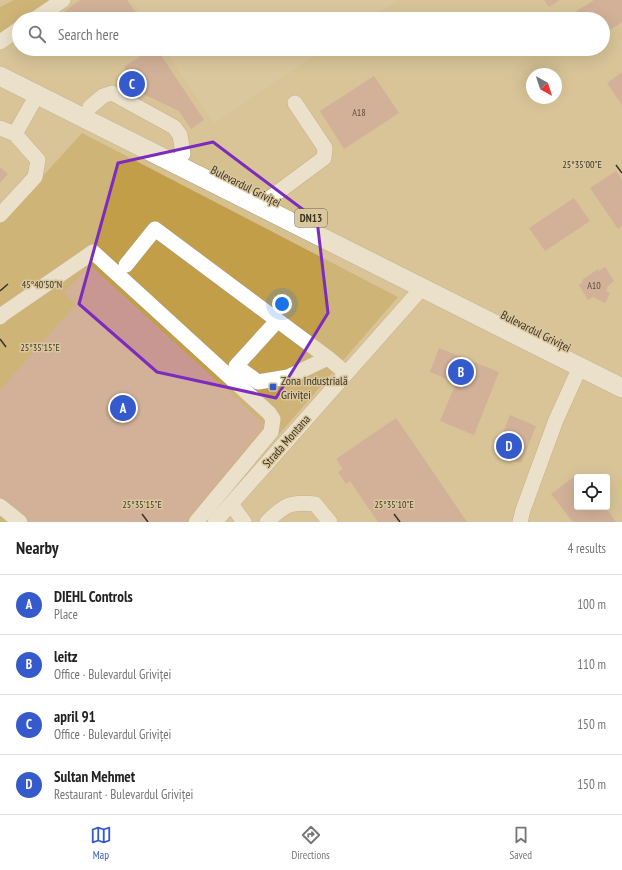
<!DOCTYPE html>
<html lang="en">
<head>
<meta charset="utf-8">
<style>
	:root { --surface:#fff; --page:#f6f6f6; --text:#222; --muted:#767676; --line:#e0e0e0; --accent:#355acb }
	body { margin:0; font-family:"PT Sans Narrow",sans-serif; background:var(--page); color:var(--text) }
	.controls { position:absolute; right:12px; bottom:12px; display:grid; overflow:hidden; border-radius:4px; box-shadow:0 4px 16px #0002 }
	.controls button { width:36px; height:36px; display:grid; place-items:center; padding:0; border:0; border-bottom:1px solid var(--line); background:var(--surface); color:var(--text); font:20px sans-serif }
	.compass { position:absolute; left:526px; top:68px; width:36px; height:36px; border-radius:50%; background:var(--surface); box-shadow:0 4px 16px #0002; rotate:141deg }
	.you { position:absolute; left:282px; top:304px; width:14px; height:14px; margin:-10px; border:3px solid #fff; border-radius:50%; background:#1a73e8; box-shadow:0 0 0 6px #1a73e833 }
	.badge { display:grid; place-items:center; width:26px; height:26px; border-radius:50%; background:var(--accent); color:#fff; font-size:13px; font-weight:700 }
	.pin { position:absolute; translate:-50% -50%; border:2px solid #fff; box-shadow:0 1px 4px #0006 }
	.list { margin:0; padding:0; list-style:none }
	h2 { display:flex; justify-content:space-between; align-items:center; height:52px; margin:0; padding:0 16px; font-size:17px }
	h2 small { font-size:13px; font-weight:400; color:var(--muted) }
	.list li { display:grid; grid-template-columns:26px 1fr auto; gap:12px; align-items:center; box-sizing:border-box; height:60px; padding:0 16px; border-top:1px solid var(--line) }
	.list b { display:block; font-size:15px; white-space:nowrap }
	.list p { margin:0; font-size:13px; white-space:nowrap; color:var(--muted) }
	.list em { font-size:13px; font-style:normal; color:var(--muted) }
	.icon { flex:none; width:22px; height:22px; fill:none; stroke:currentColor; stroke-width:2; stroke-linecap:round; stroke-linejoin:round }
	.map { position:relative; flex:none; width:622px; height:522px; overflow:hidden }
	.search { position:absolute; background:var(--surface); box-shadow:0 4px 16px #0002; left:12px; right:12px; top:12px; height:44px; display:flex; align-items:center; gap:10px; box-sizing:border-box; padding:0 14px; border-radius:22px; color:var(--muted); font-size:15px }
	.sheet { height:292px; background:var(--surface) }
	nav { display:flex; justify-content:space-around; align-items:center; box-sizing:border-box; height:56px; border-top:1px solid var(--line); background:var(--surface); font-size:11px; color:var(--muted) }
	nav a { display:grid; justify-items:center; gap:2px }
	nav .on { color:var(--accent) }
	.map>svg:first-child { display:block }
</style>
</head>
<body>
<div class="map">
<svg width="622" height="522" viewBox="0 0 622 522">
	<rect width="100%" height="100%" fill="#dbc79e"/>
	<!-- built -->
	<path fill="#d6c08f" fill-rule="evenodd" d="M0,0H131L144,19H19V49H164L214,123L324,49H603V19H369L398,0H622V522H0ZM532,74H556V98H532ZM577,477H607V507H577Z"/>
	<!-- green -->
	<g fill="#c29e49">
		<polygon points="14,0 49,0 0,33 0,7"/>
		<polygon points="82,133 398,297 203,522 0,522 0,223"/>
	</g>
	<!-- building -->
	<g fill="#c89791">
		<polygon points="80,0 127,0 138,16 133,19 51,19 61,14"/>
		<polygon points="544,0 560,0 549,7"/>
		<polygon points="594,0 622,0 622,22 603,34 603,19 564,19"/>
		<polygon points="65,49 78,49 74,52 76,54 68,56"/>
		<polygon points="136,49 157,49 204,120 191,129 179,111 126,86 125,66 141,56"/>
		<polygon points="622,72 622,105 607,83"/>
		<polygon points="374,76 399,113 344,149 320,111"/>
		<polygon points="0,167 8,174 0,183"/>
		<polygon points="616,171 622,180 622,226 618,229 590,188"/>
		<polygon points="574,198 590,221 545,251 529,228"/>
		<polygon points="90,265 265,425 185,522 25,522 0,502 0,390 76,304 64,293"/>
		<polygon points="605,267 614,281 608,286 606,291 610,293 605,303 593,297 588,300 579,285 583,282 582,280 598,269 599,271"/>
		<polygon points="439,348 499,372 474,435 440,421 456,383 430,372"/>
		<polygon points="510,415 536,426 521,463 495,453"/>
		<polygon points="396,418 412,441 467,522 378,522 350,481 346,484 338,472 343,469 336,459"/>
		<polygon points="579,473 582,477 577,477 577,507 605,507 616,522 573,522 551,494"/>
	</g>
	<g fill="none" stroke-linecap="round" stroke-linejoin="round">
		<defs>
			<g id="minor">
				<polyline points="35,19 63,0"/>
				<polyline points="0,42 19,29"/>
				<polyline points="90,107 103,96 112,93 174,127 180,135 183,154"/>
				<polyline points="0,128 15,134 38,160 35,177 0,215"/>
				<polyline points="15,134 37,95"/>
				<polyline points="270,198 324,158 325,148 295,103"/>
				<polyline points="126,265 155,229 328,358 346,373"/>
				<polyline points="0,317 3,314 93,252 269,413 273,419 271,432 196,522"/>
				<polyline points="277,321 236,366 258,382 288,377 328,358"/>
				<polyline points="231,504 244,522"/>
				<polyline points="0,506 20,522"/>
				<polyline points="215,522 422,288"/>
				<path d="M267,522C284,505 291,501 315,504L330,522"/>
				<polyline points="520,522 523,510 556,420 580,367"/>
			</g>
			<polyline id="major" points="0,76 622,388"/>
		</defs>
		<!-- minor casing -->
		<use href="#minor" stroke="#ac9971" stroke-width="16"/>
		<!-- major casing -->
		<use href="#major" stroke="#ac9971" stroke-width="20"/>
		<!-- minor -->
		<use href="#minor" stroke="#fff" stroke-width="15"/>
		<!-- major -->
		<use href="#major" stroke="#fff" stroke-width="19"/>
	</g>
	<!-- marked area -->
	<path d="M0 0H622V522H0ZM213,142L317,220L328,313L276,398L157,372L79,304L118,163Z" fill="#dbc79e" fill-opacity=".55" fill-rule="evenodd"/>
	<path fill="none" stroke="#7b2cbf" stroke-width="3" stroke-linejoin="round" d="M213,142L317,220L328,313L276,398L157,372L79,304L118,163Z"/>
	<!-- ticks -->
	<path fill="none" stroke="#3b3423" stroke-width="1.5" d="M616,165L622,173M0,291L8,284M0,339L6,347M142,514L148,522M394,514L400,522"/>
	<!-- markers -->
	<rect fill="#355acb" stroke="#dbc79e" stroke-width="1.5" x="269" y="383" width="8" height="8" rx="2"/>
	<g text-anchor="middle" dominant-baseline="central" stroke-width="3" stroke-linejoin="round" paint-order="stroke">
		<!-- number labels -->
		<g font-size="10" fill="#5e4d3e">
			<text x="359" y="112">A18</text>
			<text x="594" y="285">A10</text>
		</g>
		<!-- shield labels -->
		<rect fill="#dbc79e" stroke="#6b6048" stroke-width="1" x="295" y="209" width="32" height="18" rx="3"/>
		<g font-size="11" font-weight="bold" fill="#3b3423">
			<text x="311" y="218">DN13</text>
		</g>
		<!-- street labels -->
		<g font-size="12" fill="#3b3423" stroke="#dbc79e">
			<text transform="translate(246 186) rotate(27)">Bulevardul Griviței</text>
			<text transform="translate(536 331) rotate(27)">Bulevardul Griviței</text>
			<text transform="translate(286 441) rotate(-49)">Strada Montana</text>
		</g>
		<!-- poi labels -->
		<g font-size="12" fill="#3b3423" stroke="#dbc79e" text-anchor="start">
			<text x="281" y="380">Zona Industrială<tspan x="281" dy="14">Griviței</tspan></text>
		</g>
	</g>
	<g font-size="10" text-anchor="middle" fill="#3b3423" stroke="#dbc79e" stroke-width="3" stroke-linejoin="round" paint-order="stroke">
		<text x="582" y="168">25°35'00"E</text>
		<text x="42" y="288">45°40'50"N</text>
		<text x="40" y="351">25°35'15"E</text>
		<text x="142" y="508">25°35'15"E</text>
		<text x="394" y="508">25°35'10"E</text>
	</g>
</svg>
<div class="controls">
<button><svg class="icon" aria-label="locate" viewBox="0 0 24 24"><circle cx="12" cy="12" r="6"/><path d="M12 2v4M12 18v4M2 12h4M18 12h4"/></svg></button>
</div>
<svg class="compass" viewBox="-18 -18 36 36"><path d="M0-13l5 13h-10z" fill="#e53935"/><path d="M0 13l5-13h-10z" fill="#767676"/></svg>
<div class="you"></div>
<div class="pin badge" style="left:123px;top:408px">A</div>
<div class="pin badge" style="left:461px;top:372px">B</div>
<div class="pin badge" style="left:132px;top:84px">C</div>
<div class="pin badge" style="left:509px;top:446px">D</div>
<div class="search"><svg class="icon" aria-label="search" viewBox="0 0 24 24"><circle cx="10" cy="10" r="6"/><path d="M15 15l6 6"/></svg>Search here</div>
</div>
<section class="sheet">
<h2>Nearby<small>4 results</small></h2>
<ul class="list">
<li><span class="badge">A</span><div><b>DIEHL Controls</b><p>Place</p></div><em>100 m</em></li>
<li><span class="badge">B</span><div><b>leitz</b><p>Office · Bulevardul Griviței</p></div><em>110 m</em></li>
<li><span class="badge">C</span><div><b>april 91</b><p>Office · Bulevardul Griviței</p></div><em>150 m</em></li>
<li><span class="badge">D</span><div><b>Sultan Mehmet</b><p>Restaurant · Bulevardul Griviței</p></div><em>150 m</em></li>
</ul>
</section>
<nav>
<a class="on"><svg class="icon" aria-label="map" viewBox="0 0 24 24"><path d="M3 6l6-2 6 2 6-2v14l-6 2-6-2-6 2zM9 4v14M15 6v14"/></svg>Map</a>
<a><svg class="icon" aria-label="directions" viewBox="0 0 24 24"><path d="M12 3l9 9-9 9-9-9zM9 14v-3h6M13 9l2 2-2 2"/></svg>Directions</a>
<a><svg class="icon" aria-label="saved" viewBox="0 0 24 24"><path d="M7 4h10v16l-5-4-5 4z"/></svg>Saved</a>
</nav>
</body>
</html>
